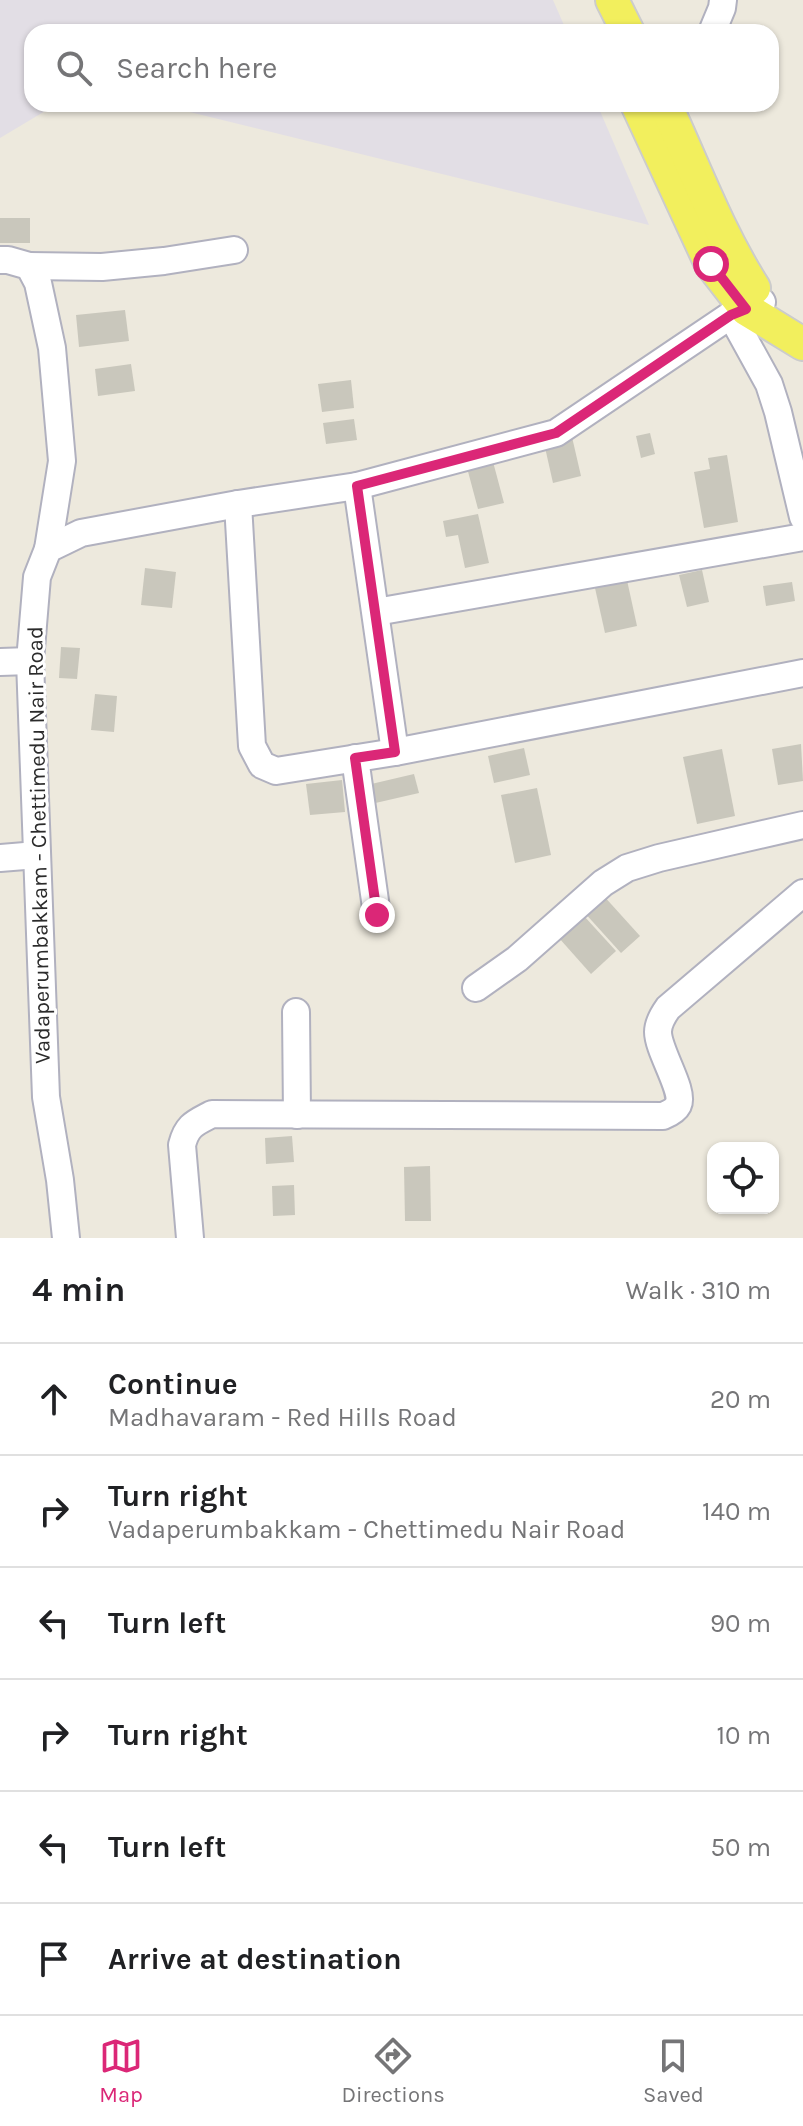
<!DOCTYPE html>
<html lang="en">
<head>
<meta charset="utf-8">
<style>
	:root { --surface:#fff; --page:#f2f2f2; --text:#202124; --muted:#757577; --line:#e0e0e0; --accent:#db2777 }
	body { margin:0; font-family:Karla,sans-serif; background:var(--page); color:var(--text) }
	.controls { position:absolute; right:24px; bottom:24px; display:grid; overflow:hidden; border-radius:16px; box-shadow:0 2px 6px #0004 }
	.controls button { width:72px; height:72px; display:grid; place-items:center; padding:0; border:0; border-bottom:2px solid var(--line); background:var(--surface); color:var(--text); font:40px sans-serif }
	.stop { position:absolute; width:24px; height:24px; margin:-18px; border:6px solid #db2777; border-radius:50%; background:#fff }
	.stop.end { background:#db2777; border-color:#fff; box-shadow:0 2px 8px #0008 }
	.list { margin:0; padding:0; list-style:none }
	h2 { display:flex; justify-content:space-between; align-items:center; height:104px; margin:0; padding:0 32px; font-size:34px }
	h2 small { font-size:26px; font-weight:400; color:var(--muted) }
	.list li { display:grid; grid-template-columns:52px 1fr auto; gap:24px; align-items:center; box-sizing:border-box; height:112px; padding:0 32px; border-top:2px solid var(--line) }
	.list b { display:block; font-size:30px; white-space:nowrap }
	.list p { margin:0; font-size:26px; white-space:nowrap; color:var(--muted) }
	.list em { font-size:26px; font-style:normal; color:var(--muted) }
	.icon { flex:none; width:44px; height:44px; fill:none; stroke:currentColor; stroke-width:2; stroke-linecap:round; stroke-linejoin:round }
	.map { position:relative; flex:none; width:803px; height:1238px; overflow:hidden }
	.search { position:absolute; background:var(--surface); box-shadow:0 2px 6px #0004; left:24px; right:24px; top:24px; height:88px; display:flex; align-items:center; gap:20px; box-sizing:border-box; padding:0 28px; border-radius:24px; color:var(--muted); font-size:30px }
	.sheet { height:776px; background:var(--surface) }
	nav { display:flex; justify-content:space-around; align-items:center; box-sizing:border-box; height:112px; border-top:2px solid var(--line); background:var(--surface); font-size:22px; color:var(--muted) }
	nav a { display:grid; justify-items:center; gap:4px }
	nav .on { color:var(--accent) }
	.map>svg:first-child { display:block }
</style>
</head>
<body>
<div class="map">
<svg width="803" height="1238" viewBox="0 0 803 1238">
	<rect width="100%" height="100%" fill="#ede9dd"/>
	<!-- industrial -->
	<g fill="#e2dee5">
		<polygon points="0,0 553,0 567,32 32,32 32,104 57,104 0,138"/>
		<polygon points="157,104 597,104 649,225"/>
	</g>
	<!-- building -->
	<g fill="#c9c7bc">
		<rect x="0" y="218" width="30" height="25"/>
		<polygon points="125,310 129,341 79,347 76,315"/>
		<polygon points="131,364 135,391 98,396 95,369"/>
		<polygon points="351,380 354,408 322,412 318,384"/>
		<polygon points="354,419 357,440 326,444 323,423"/>
		<polygon points="650,433 655,454 641,458 636,436"/>
		<polygon points="572,437 581,476 553,483 544,443"/>
		<polygon points="727,455 738,522 704,528 694,472 710,469 708,458"/>
		<polygon points="492,458 504,503 478,509 466,464"/>
		<polygon points="478,514 489,563 465,568 458,535 446,537 443,521"/>
		<polygon points="145,568 176,572 172,608 141,605"/>
		<polygon points="702,570 709,602 687,607 679,575"/>
		<polygon points="625,571 637,626 605,633 593,579"/>
		<polygon points="792,582 795,601 766,606 763,586"/>
		<polygon points="61,647 80,648 77,679 59,678"/>
		<polygon points="95,694 117,696 114,732 91,730"/>
		<polygon points="801,744 803,781 778,785 772,749"/>
		<polygon points="524,748 530,775 494,783 488,756"/>
		<polygon points="722,749 735,816 697,824 683,757"/>
		<polygon points="414,774 419,793 371,804 367,785"/>
		<polygon points="342,780 345,812 310,815 306,784"/>
		<polygon points="537,788 551,855 515,863 501,795"/>
		<polygon points="602,894 640,936 621,953 583,911"/>
		<polygon points="584,916 616,951 591,974 559,938"/>
		<polygon points="292,1136 294,1162 266,1164 265,1138"/>
		<polygon points="430,1166 431,1221 405,1221 404,1167"/>
		<polygon points="294,1185 295,1215 273,1216 272,1186"/>
	</g>
	<g fill="none" stroke-linecap="round" stroke-linejoin="round">
		<defs>
			<g id="minor">
				<polyline points="712,32 722,8 723,0"/>
				<polyline points="0,260 8,260 29,266 38,283 52,348 62,461 48,549"/>
				<polyline points="29,266 102,267 164,261 234,250"/>
				<polyline points="731,315 769,384 778,412 803,517"/>
				<polyline points="357,486 395,752"/>
				<polyline points="238,504 252,746 262,765 276,771 395,752 803,673"/>
				<polyline points="376,612 803,537"/>
				<polyline points="0,662 30,661"/>
				<polyline points="355,758 377,915"/>
				<polyline points="0,858 37,855"/>
				<polyline points="476,988 517,959 603,883 627,868 659,858 803,825"/>
				<polyline points="296,1012 297,1115"/>
				<polyline points="66,1238 60,1180 46,1097 30,661 37,577 48,549 81,533 238,504 357,486 556,433 731,315 762,302"/>
				<path d="M190,1238L182,1145C187,1125 195,1123 212,1114L663,1116C668,1114 675,1111 678,1105C685,1091 658,1051 658,1032C658,1023 663,1015 668,1008L803,893"/>
			</g>
			<g id="major">
				<polyline points="612,0 628,32"/>
				<polyline points="637,104 711,264 746,309 803,344"/>
				<path d="M665,104C694,166 717,230 754,288"/>
			</g>
		</defs>
		<!-- minor casing -->
		<use href="#minor" stroke="#b1b1bf" stroke-width="30"/>
		<!-- major casing -->
		<use href="#major" stroke="#ccc" stroke-width="36"/>
		<!-- minor -->
		<use href="#minor" stroke="#fff" stroke-width="26"/>
		<!-- major -->
		<use href="#major" stroke="#f2ef5d" stroke-width="32"/>
	</g>
	<g fill="none" stroke-linecap="round" stroke-linejoin="round">
		<!-- route -->
		<polyline stroke="#db2777" stroke-width="10" points="377,915 355,758 395,752 357,486 556,433 731,315 746,309 711,264"/>
	</g>
	<g text-anchor="middle" dominant-baseline="central" stroke-width="6" stroke-linejoin="round" paint-order="stroke">
		<!-- street labels -->
		<g font-size="22" fill="#2b2b2b" stroke="#fff">
			<text transform="translate(39 845) rotate(-91)">Vadaperumbakkam - Chettimedu Nair Road</text>
		</g>
	</g>
</svg>
<div class="controls">
<button><svg class="icon" aria-label="locate" viewBox="0 0 24 24"><circle cx="12" cy="12" r="6"/><path d="M12 2v4M12 18v4M2 12h4M18 12h4"/></svg></button>
</div>
<div class="stop" style="left:711px;top:264px"></div>
<div class="stop end" style="left:377px;top:915px"></div>
<div class="search"><svg class="icon" aria-label="search" viewBox="0 0 24 24"><circle cx="10" cy="10" r="6"/><path d="M15 15l6 6"/></svg>Search here</div>
</div>
<section class="sheet">
<h2>4 min<small>Walk · 310 m</small></h2>
<ul class="list">
<li><svg class="icon" aria-label="ahead" viewBox="0 0 24 24"><path d="M12 20V5M6 11l6-6 6 6"/></svg><div><b>Continue</b><p>Madhavaram - Red Hills Road</p></div><em>20 m</em></li>
<li><svg class="icon" aria-label="right" viewBox="0 0 24 24"><path d="M7 20v-9h11M14 6l5 5-5 5"/></svg><div><b>Turn right</b><p>Vadaperumbakkam - Chettimedu Nair Road</p></div><em>140 m</em></li>
<li><svg class="icon" aria-label="left" viewBox="0 0 24 24"><path d="M17 20v-9H6M10 6l-5 5 5 5"/></svg><div><b>Turn left</b></div><em>90 m</em></li>
<li><svg class="icon" aria-label="right" viewBox="0 0 24 24"><path d="M7 20v-9h11M14 6l5 5-5 5"/></svg><div><b>Turn right</b></div><em>10 m</em></li>
<li><svg class="icon" aria-label="left" viewBox="0 0 24 24"><path d="M17 20v-9H6M10 6l-5 5 5 5"/></svg><div><b>Turn left</b></div><em>50 m</em></li>
<li><svg class="icon" aria-label="arrive" viewBox="0 0 24 24"><path d="M6 21V4h12l-3 4 3 4H6"/></svg><div><b>Arrive at destination</b></div></li>
</ul>
</section>
<nav>
<a class="on"><svg class="icon" aria-label="map" viewBox="0 0 24 24"><path d="M3 6l6-2 6 2 6-2v14l-6 2-6-2-6 2zM9 4v14M15 6v14"/></svg>Map</a>
<a><svg class="icon" aria-label="directions" viewBox="0 0 24 24"><path d="M12 3l9 9-9 9-9-9zM9 14v-3h6M13 9l2 2-2 2"/></svg>Directions</a>
<a><svg class="icon" aria-label="saved" viewBox="0 0 24 24"><path d="M7 4h10v16l-5-4-5 4z"/></svg>Saved</a>
</nav>
</body>
</html>
